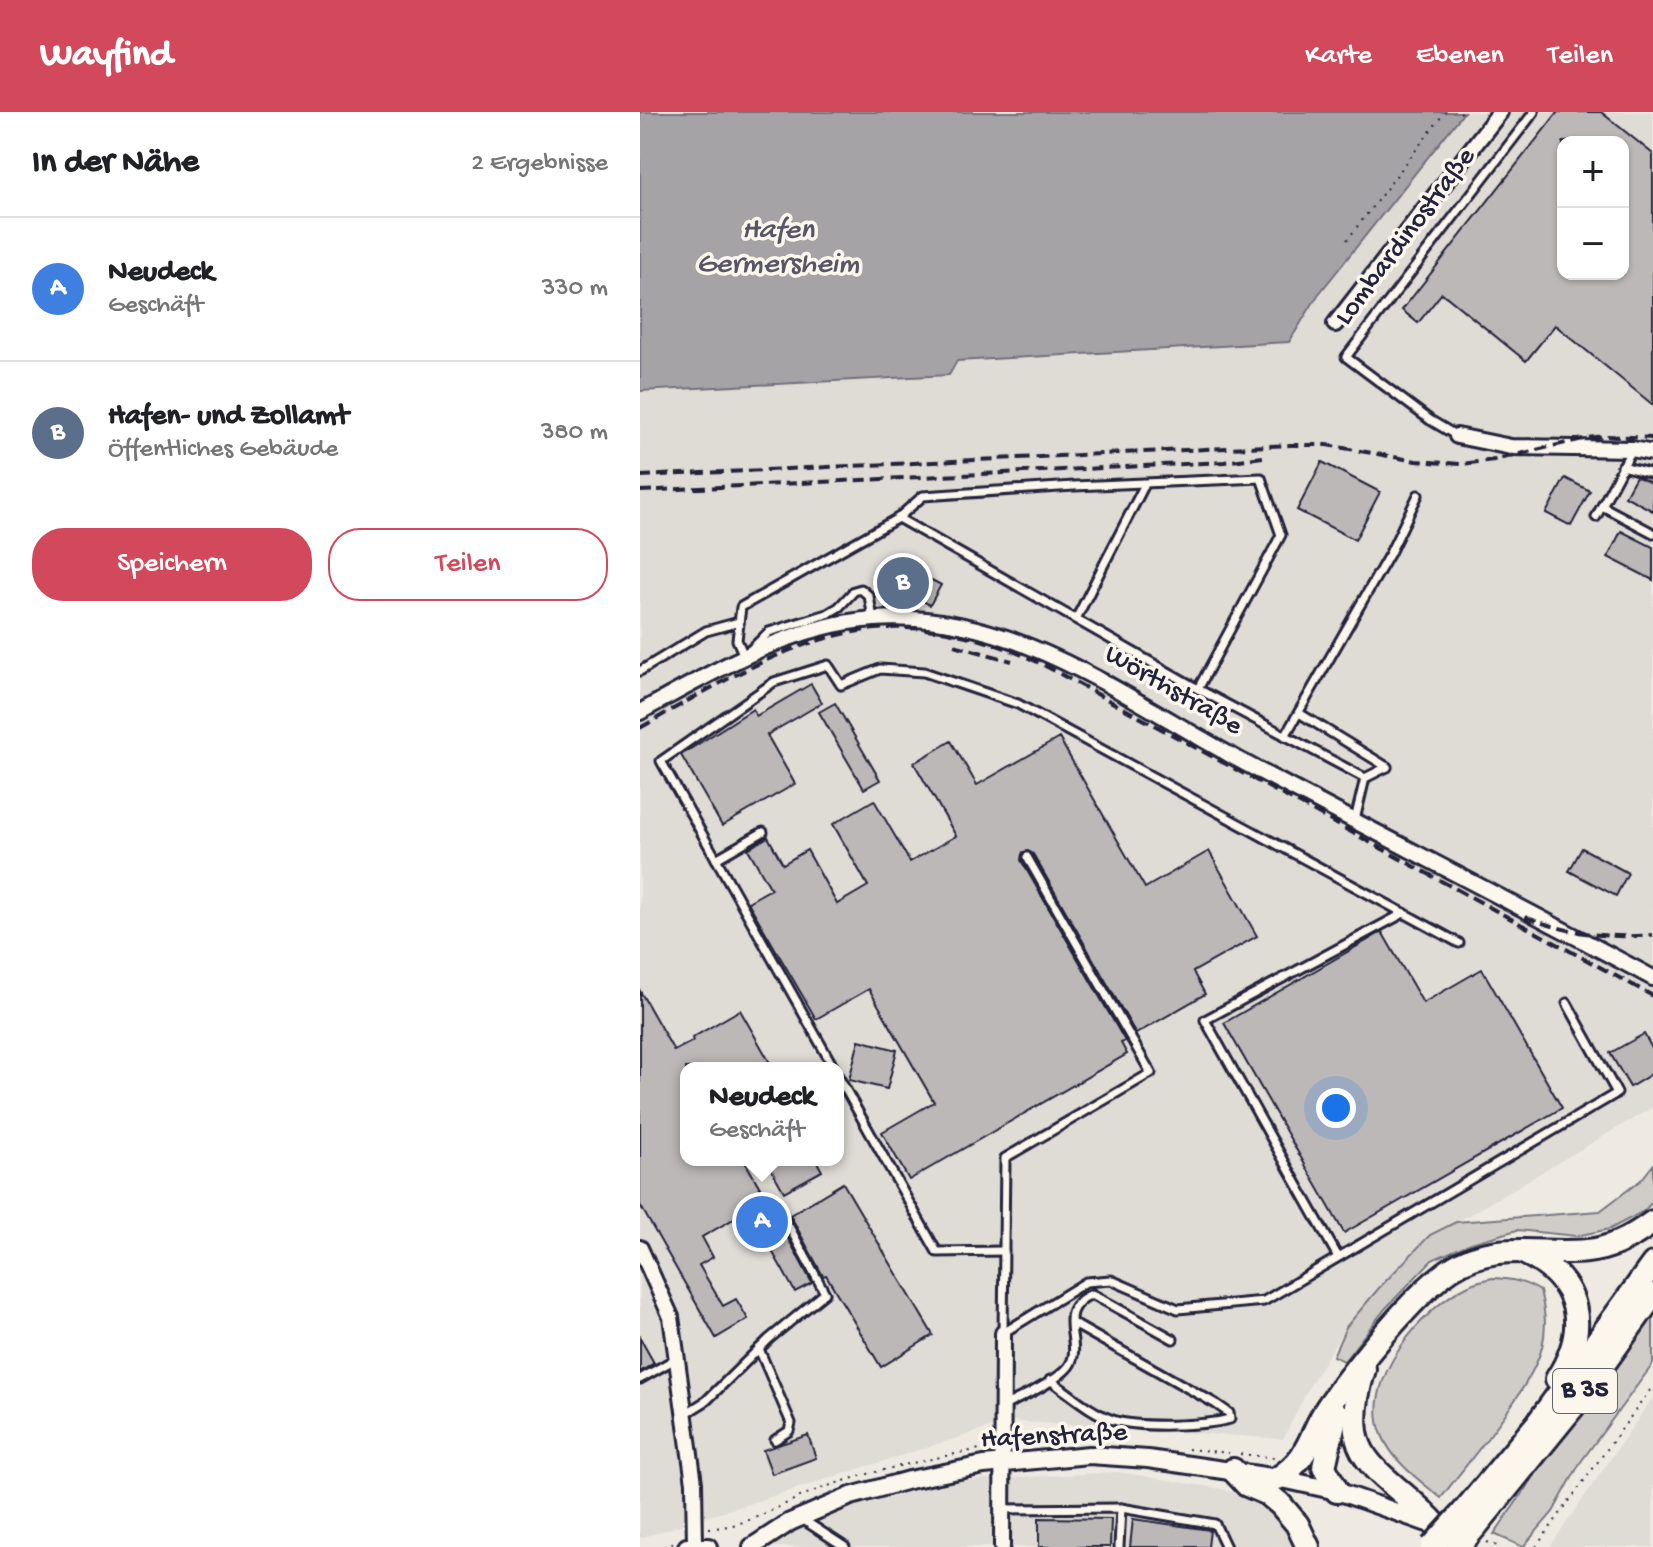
<!DOCTYPE html>
<html lang="de">
<head>
<meta charset="utf-8">
<style>
	:root { --surface:#fff; --page:#f2f2f2; --text:#202124; --muted:#757577; --line:#e0e0e0; --accent:#d1495b }
	body { margin:0; font-family:"Gochi Hand",sans-serif; background:var(--page); color:var(--text) }
	.controls { position:absolute; right:24px; top:24px; display:grid; overflow:hidden; border-radius:16px; box-shadow:0 2px 6px #0004 }
	.controls button { width:72px; height:72px; display:grid; place-items:center; padding:0; border:0; border-bottom:2px solid var(--line); background:var(--surface); color:var(--text); font:40px sans-serif }
	.you { position:absolute; left:696px; top:996px; width:28px; height:28px; margin:-20px; border:6px solid #fff; border-radius:50%; background:#1a73e8; box-shadow:0 0 0 12px #1a73e833 }
	.badge { display:grid; place-items:center; width:52px; height:52px; border-radius:50%; background:var(--accent); color:#fff; font-size:26px; font-weight:700 }
	.pin { position:absolute; translate:-50% -50%; border:4px solid #fff; box-shadow:0 2px 8px #0006 }
	.popup { position:absolute; left:40px; top:950px; width:164px; height:104px; box-sizing:border-box; display:grid; place-content:center; border-radius:16px; background:var(--surface); filter:drop-shadow(0 2px 6px #0005); font-size:26px; white-space:nowrap; color:var(--muted) }
	.popup b { font-size:30px; color:var(--text) }
	.popup::after { content:''; position:absolute; left:50%; top:100%; margin-left:-16px; border:16px solid transparent; border-top-color:var(--surface) }
	.list { margin:0; padding:0; list-style:none }
	h2 { display:flex; justify-content:space-between; align-items:center; height:104px; margin:0; padding:0 32px; font-size:34px }
	h2 small { font-size:26px; font-weight:400; color:var(--muted) }
	.list li { display:grid; grid-template-columns:52px 1fr auto; gap:24px; align-items:center; box-sizing:border-box; height:144px; padding:0 32px; border-top:2px solid var(--line) }
	.list b { display:block; font-size:30px; white-space:nowrap }
	.list p { margin:0; font-size:26px; white-space:nowrap; color:var(--muted) }
	.list em { font-size:26px; font-style:normal; color:var(--muted) }
	.actions { display:flex; gap:16px; padding:24px 32px }
	.actions a { flex:1; padding:18px 0; border:2px solid var(--accent); border-radius:32px; text-align:center; font-size:28px; color:var(--accent) }
	.actions .main { background:var(--accent); color:#fff }
	.map { position:relative; flex:none; width:1013px; height:1435px; overflow:hidden }
	header { display:flex; align-items:center; gap:48px; box-sizing:border-box; height:112px; padding:0 40px; background:var(--accent); color:#fff }
	header strong { font-size:38px }
	nav { display:flex; gap:44px; margin-inline-start:auto; font-size:28px }
	main { display:flex }
	aside { flex:1; background:var(--surface) }
	.map>svg:first-child { display:block }
</style>
</head>
<body>
<header>
<strong>Wayfind</strong>
<nav><a>Karte</a><a>Ebenen</a><a>Teilen</a></nav>
</header>
<main>
<aside>
<h2>In der Nähe<small>2 Ergebnisse</small></h2>
<ul class="list">
<li><span class="badge" style="background:#3f7fe0">A</span><div><b>Neudeck</b><p>Geschäft</p></div><em>330 m</em></li>
<li><span class="badge" style="background:#5c6f8a">B</span><div><b>Hafen- und Zollamt</b><p>Öffentliches Gebäude</p></div><em>380 m</em></li>
</ul>
<div class="actions"><a class="main">Speichern</a><a>Teilen</a></div>
</aside>
<div class="map">
<svg width="1013" height="1435" viewBox="0 0 1013 1435">
	<rect width="100%" height="100%" fill="#eeeae2"/>
	<filter id="ink" filterUnits="userSpaceOnUse"><feTurbulence type="fractalNoise" baseFrequency=".0125" numOctaves="2"/><feDisplacementMap in="SourceGraphic" scale="16" xChannelSelector="R" yChannelSelector="G"/><feConvolveMatrix kernelMatrix="1 2 1 2 8 2 1 2 1" color-interpolation-filters="sRGB"/></filter>
	<g filter="url(#ink)">
		<!-- built -->
		<g fill="#dfdbd5" fill-rule="evenodd">
			<path d="M824,0H1013V995L798,1121L741,1173L706,1215L671,1271L643,1327L371,1309L0,1426V279L309,263L317,249L649,230L678,183ZM923,30H983V162H923ZM46,956H198V1048H46Z"/>
			<polygon points="1013,1285 1013,1435 910,1435"/>
			<polygon points="479,1360 582,1377 619,1390 637,1405 655,1427 657,1435 131,1435 149,1421 191,1401 311,1369"/>
		</g>
		<!-- green -->
		<g fill="#d0cdc9" stroke="#797882" stroke-width="2">
			<polygon points="1013,1053 1013,1089 1004,1099 970,1117 936,1124 877,1118 831,1131 792,1148 745,1197 704,1249 693,1244 706,1215 739,1176 790,1123 816,1110 960,1099 1001,1068"/>
			<path d="M853,1166C871,1167 884,1169 900,1179C905,1198 907,1215 902,1235C891,1278 829,1348 801,1386C779,1368 753,1350 742,1323C719,1270 784,1194 829,1173C836,1169 845,1168 853,1166Z"/>
			<polygon points="1013,1194 1013,1252 940,1351 913,1400 883,1435 854,1422"/>
		</g>
		<!-- water -->
		<polygon fill="#a6a3a7" stroke="#716f7c" stroke-width="2" points="0,0 824,0 678,183 649,230 317,249 309,263 0,279"/>
		<!-- building -->
		<g fill="#bcb8b8" stroke="#22223b" stroke-width="2" fill-rule="evenodd">
			<path d="M918,0H961L1013,42V293L915,213L886,249L802,181L778,211L762,198ZM923,30H983V162H923Z"/>
			<polygon points="682,350 740,380 715,428 657,398"/>
			<polygon points="996,364 1013,372 1013,399 985,384"/>
			<polygon points="925,366 950,379 931,414 906,401"/>
			<polygon points="981,419 1013,435 1013,468 968,445"/>
			<polygon points="260,451 301,473 290,493 264,479 256,494 238,484"/>
			<polygon points="171,572 182,591 127,623 155,672 82,714 41,643 113,597 116,604"/>
			<polygon points="195,591 240,668 224,677 179,600"/>
			<polygon points="419,626 505,776 569,739 617,824 553,860 565,882 496,922 393,742 388,739 383,740 381,748 485,929 481,931 487,942 269,1068 242,1020 294,990 229,877 176,907 108,790 131,777 108,737 128,725 143,752 167,738 197,792 228,774 193,712 234,688 270,750 316,724 274,651 311,629 337,673"/>
			<polygon points="942,736 988,761 976,784 929,759"/>
			<polygon points="742,820 783,891 842,857 922,996 704,1121 584,911"/>
			<polygon points="0,879 34,939 53,929 52,926 100,898 133,956 46,956 46,1048 104,1048 127,1088 62,1125 73,1145 59,1153 83,1194 96,1187 108,1207 76,1226 0,1093"/>
			<polygon points="1004,922 1013,938 1013,961 990,975 970,941"/>
			<polygon points="219,928 257,938 247,977 209,968"/>
			<polygon points="126,1048 176,1048 182,1059 144,1080"/>
			<polygon points="203,1071 293,1223 241,1255 186,1163 183,1164 150,1103"/>
			<polygon points="141,1113 172,1171 155,1180 123,1123"/>
			<polygon points="0,1226 14,1251 0,1260"/>
			<polygon points="168,1323 176,1346 132,1362 123,1338"/>
			<polygon points="399,1406 471,1407 470,1435 399,1435"/>
			<polygon points="493,1407 570,1418 568,1435 490,1435"/>
		</g>
		<g fill="none" stroke-linecap="round" stroke-linejoin="round">
			<defs>
				<g id="service">
					<polyline points="817,324 790,308 706,245 894,0"/>
					<polyline points="982,354 1013,362"/>
					<polyline points="962,394 1013,421"/>
					<polyline points="956,405 991,339"/>
					<polyline points="233,507 229,484 221,477 214,479 199,495 187,502 129,520 104,544 97,528 101,495 258,406 558,577 641,423 621,366 434,374 283,384 258,406"/>
					<polyline points="436,507 505,372"/>
					<polyline points="0,559 66,519 99,510"/>
					<polyline points="558,577 725,666 715,708"/>
					<polyline points="659,601 747,655"/>
					<polyline points="645,624 750,441 778,383"/>
					<polyline points="725,666 747,655"/>
					<polyline points="76,747 123,720"/>
					<polyline points="194,956 21,649 134,570 188,553 201,573 240,557 284,560 378,592 819,831"/>
					<polyline points="198,964 297,1140 364,1139"/>
					<polyline points="698,1145 565,908 764,801"/>
					<polyline points="363,1221 446,1170 471,1168 538,1197 624,1189 977,981 927,891"/>
					<polyline points="363,1221 365,1046 511,961 387,745"/>
					<polyline points="119,1237 151,1311 149,1319 135,1328"/>
					<polyline points="0,1267 37,1246"/>
					<path d="M410,1268C429,1281 451,1301 473,1308C499,1316 564,1314 590,1307L589,1301L576,1292L432,1211"/>
					<path d="M364,1294C381,1285 418,1269 429,1254C445,1231 411,1199 452,1182L533,1227"/>
					<polyline points="45,1302 66,1289 129,1227 185,1181 140,1098"/>
					<polyline points="481,1396 575,1412 586,1435"/>
					<polyline points="362,1397 481,1396 479,1435"/>
					<polyline points="162,1407 205,1435"/>
				</g>
				<g id="minor">
					<polyline points="695,212 860,0"/>
					<polyline points="817,324 871,335 992,337 1013,341"/>
					<path d="M0,600C73,560 149,513 234,507C373,497 486,587 601,649C738,722 876,792 1013,866"/>
					<polyline points="0,1136 31,1205 54,1371 55,1433"/>
					<polyline points="362,1435 363,1221"/>
				</g>
				<g id="tertiary">
					<polyline points="47,1435 68,1435"/>
					<polyline points="112,1435 150,1410 211,1384 269,1368 344,1353 449,1343 508,1347 638,1366 697,1379 793,1413"/>
				</g>
				<g id="trunk">
					<path d="M885,1141C941,1168 950,1216 917,1267"/>
					<path d="M724,1257C694,1356 744,1354 798,1415"/>
					<polyline points="696,1301 684,1355 697,1379"/>
					<polyline points="593,1358 607,1373 628,1382 640,1392 657,1412 668,1435"/>
					<path d="M638,1366C672,1344 669,1322 689,1293C716,1254 773,1183 811,1157C854,1128 900,1144 947,1139C972,1137 994,1124 1013,1110"/>
					<polyline points="820,1404 897,1312 1013,1152"/>
					<polyline points="836,1414 932,1296 1013,1183"/>
				</g>
			</defs>
			<!-- service casing -->
			<use href="#service" stroke="#22223b" stroke-width="13"/>
			<!-- minor casing -->
			<use href="#minor" stroke="#22223b" stroke-width="20"/>
			<!-- tertiary casing -->
			<use href="#tertiary" stroke="#22223b" stroke-width="22"/>
			<!-- trunk casing -->
			<use href="#trunk" stroke="#22223b" stroke-width="28"/>
			<!-- path -->
			<g stroke="#22223b" stroke-width="2" stroke-dasharray="2 6" stroke-linecap="butt">
				<polyline points="820,0 823,2"/>
				<polyline points="707,128 805,0"/>
				<polyline points="376,1333 398,1333"/>
				<polyline points="548,1337 589,1341"/>
				<polyline points="600,1342 637,1346"/>
				<path d="M69,1416C106,1416 141,1392 174,1379C231,1358 291,1347 350,1335"/>
				<polyline points="847,1430 860,1435"/>
				<polyline points="24,1435 34,1430"/>
				<polyline points="896,1435 1013,1274"/>
			</g>
			<!-- service -->
			<use href="#service" stroke="#fbf7ec" stroke-width="7"/>
			<!-- minor -->
			<use href="#minor" stroke="#fbf7ec" stroke-width="14"/>
			<!-- tertiary -->
			<use href="#tertiary" stroke="#fbf7ec" stroke-width="16"/>
			<!-- trunk -->
			<use href="#trunk" stroke="#fbf7ec" stroke-width="22"/>
			<!-- rail -->
			<g stroke="#22223b" stroke-width="4" stroke-dasharray="12 6" stroke-linecap="butt">
				<polyline points="0,364 650,333 687,333 776,349 821,352 854,348 947,326 967,324 1013,326"/>
				<polyline points="0,379 584,350 623,345"/>
				<polyline points="314,533 372,549"/>
				<path d="M0,616C140,536 239,474 400,551L1013,884"/>
				<path d="M885,805C927,821 968,827 1013,823"/>
			</g>
			<defs>
				<g id="trunk-bridge">
					<polyline points="792,1435 820,1404"/>
					<polyline points="818,1435 836,1414"/>
				</g>
			</defs>
			<!-- trunk-bridge casing -->
			<use href="#trunk-bridge" stroke="#22223b" stroke-width="28" stroke-linecap="butt"/>
			<!-- trunk-bridge -->
			<use href="#trunk-bridge" stroke="#fbf7ec" stroke-width="22"/>
		</g>
	</g>
	<g text-anchor="middle" dominant-baseline="central" stroke-width="7" stroke-linejoin="round" paint-order="stroke">
		<!-- shield labels -->
		<rect fill="#fbf7ec" stroke="#636270" stroke-width="2" x="913" y="1257" width="64" height="44" rx="6"/>
		<g font-size="26" font-weight="bold" fill="#22223b">
			<text x="945" y="1279">B 35</text>
		</g>
		<!-- street labels -->
		<g font-size="28" fill="#22223b" stroke="#fbf7ec">
			<text transform="translate(766 125) rotate(-53)">Lombardinostraße</text>
			<text transform="translate(533 579) rotate(30)">Wörthstraße</text>
			<text transform="translate(414 1325) rotate(-3)">Hafenstraße</text>
		</g>
		<!-- water labels -->
		<g font-size="30" font-style="italic" fill="#575666" stroke="#fbf7ec">
			<text x="138" y="119">Hafen<tspan x="138" dy="34">Germersheim</tspan></text>
		</g>
	</g>
</svg>
<div class="controls">
<button>+</button>
<button>−</button>
</div>
<div class="you"></div>
<div class="pin badge" style="left:122px;top:1110px;background:#3f7fe0">A</div>
<div class="popup"><b>Neudeck</b>Geschäft</div>
<div class="pin badge" style="left:263px;top:471px;background:#5c6f8a">B</div>
</div>
</main>
</body>
</html>
